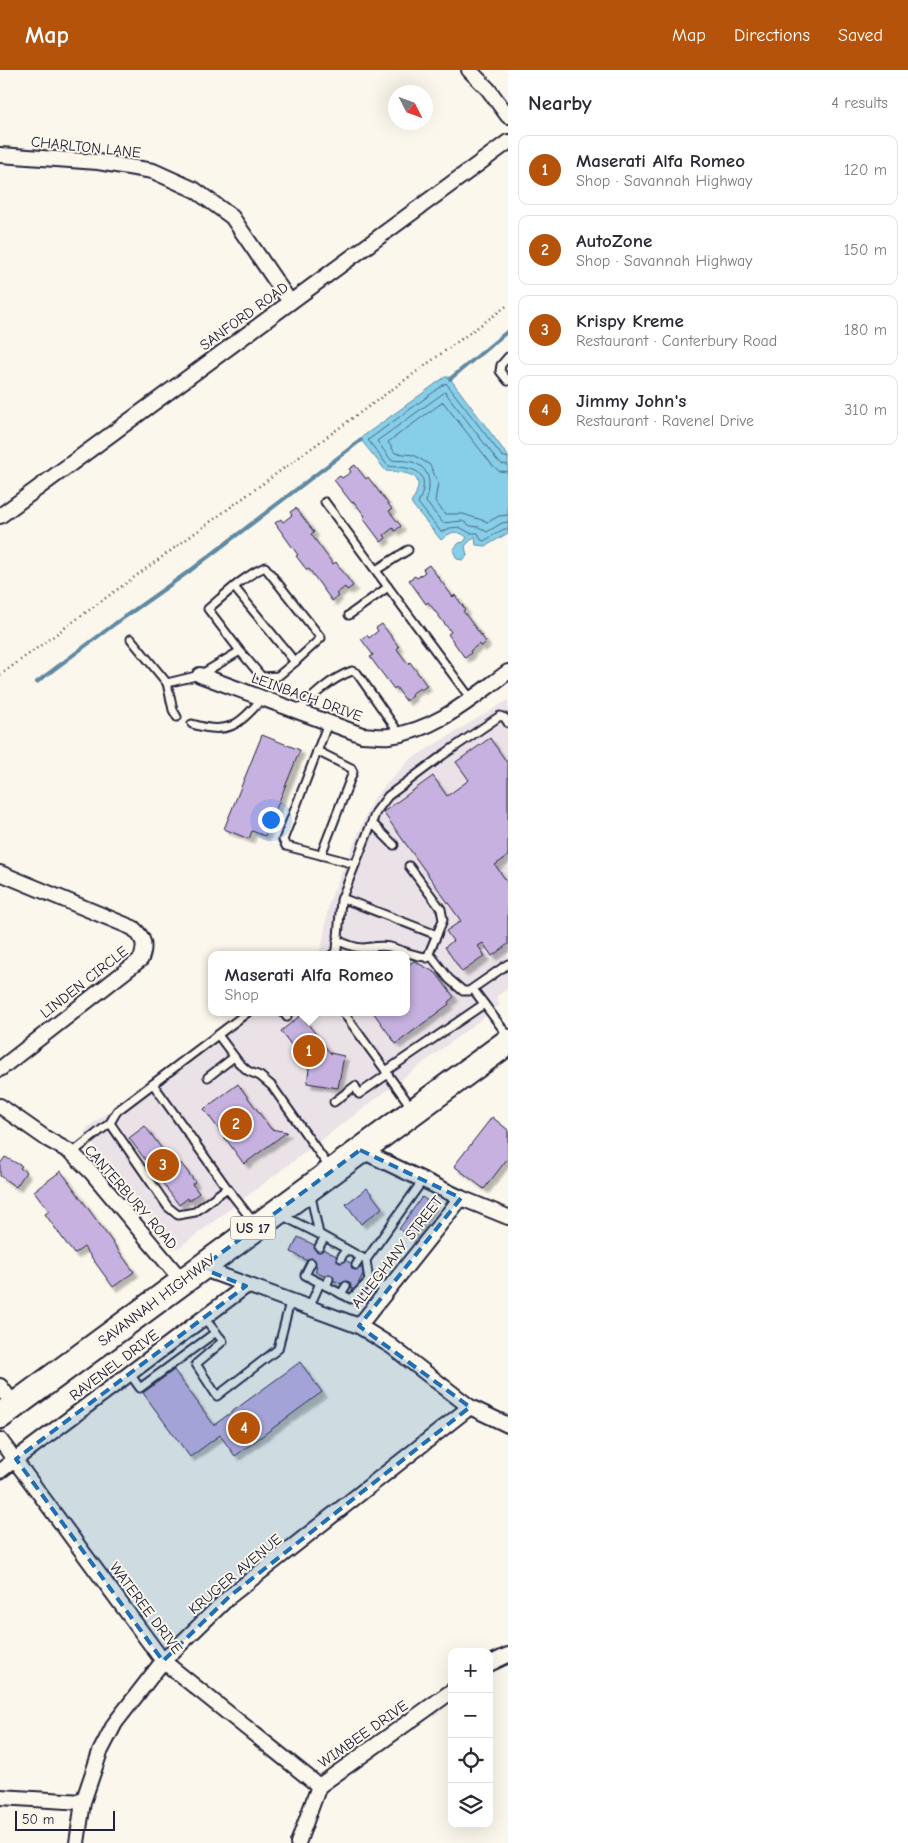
<!DOCTYPE html>
<html lang="en">
<head>
<meta charset="utf-8">
<style>
	:root { --surface:#fff; --page:#f2f2f3; --text:#2b2b33; --muted:#7c7c81; --line:#e1e1e2; --accent:#b45309 }
	body { margin:0; font-family:"Comic Neue",sans-serif; background:var(--page); color:var(--text) }
	.controls { position:absolute; right:15px; bottom:15px; display:grid; overflow:hidden; border-radius:10px; box-shadow:0 5px 20px #0002 }
	.controls button { width:45px; height:45px; display:grid; place-items:center; padding:0; border:0; border-bottom:1px solid var(--line); background:var(--surface); color:var(--text); font:25px sans-serif }
	.compass { position:absolute; left:388px; top:15px; width:45px; height:45px; border-radius:50%; background:var(--surface); box-shadow:0 5px 20px #0002; rotate:132deg }
	.scale { position:absolute; left:15px; bottom:12px; width:100px; box-sizing:border-box; padding-left:5px; border:2px solid #22223b; border-top:0; font-size:14px; line-height:18px; white-space:nowrap; color:#22223b; -webkit-text-stroke:4px #fbf7ec; paint-order:stroke }
	.you { position:absolute; left:270px; top:749px; width:18px; height:18px; margin:-12px; border:4px solid #fff; border-radius:50%; background:#1a73e8; box-shadow:0 0 0 8px #1a73e833 }
	.badge { display:grid; place-items:center; width:32px; height:32px; border-radius:50%; background:var(--accent); color:#fff; font-size:16px; font-weight:700 }
	.pin { position:absolute; translate:-50% -50%; border:2px solid #fff; box-shadow:0 1px 5px #0006 }
	.popup { position:absolute; left:208px; top:881px; width:202px; height:65px; box-sizing:border-box; display:grid; place-content:center; border-radius:10px; background:var(--surface); filter:drop-shadow(0 1px 4px #0005); font-size:16px; white-space:nowrap; color:var(--muted) }
	.popup b { font-size:19px; color:var(--text) }
	.popup::after { content:''; position:absolute; left:50%; top:100%; margin-left:-10px; border:10px solid transparent; border-top-color:var(--surface) }
	.list { margin:0; padding:0; list-style:none }
	h2 { display:flex; justify-content:space-between; align-items:center; height:65px; margin:0; padding:0 20px; font-size:21px }
	h2 small { font-size:16px; font-weight:400; color:var(--muted) }
	.list li { display:grid; grid-template-columns:32px 1fr auto; gap:15px; align-items:center; box-sizing:border-box; height:70px; margin:0 10px 10px; padding:0 10px; border:1px solid var(--line); border-radius:10px }
	.list b { display:block; font-size:19px; white-space:nowrap }
	.list p { margin:0; font-size:16px; white-space:nowrap; color:var(--muted) }
	.list em { font-size:16px; font-style:normal; color:var(--muted) }
	.icon { flex:none; width:28px; height:28px; fill:none; stroke:currentColor; stroke-width:2; stroke-linecap:round; stroke-linejoin:round }
	.map { position:relative; flex:none; width:508px; height:1773px; overflow:hidden }
	header { display:flex; align-items:center; gap:30px; box-sizing:border-box; height:70px; padding:0 25px; background:var(--accent); color:#fff }
	header strong { font-size:24px }
	nav { display:flex; gap:28px; margin-inline-start:auto; font-size:18px }
	main { display:flex }
	aside { flex:1; background:var(--surface) }
	.map>svg:first-child { display:block }
</style>
</head>
<body>
<header>
<strong>Map</strong>
<nav><a>Map</a><a>Directions</a><a>Saved</a></nav>
</header>
<main>
<div class="map">
<svg width="508" height="1773" viewBox="0 0 508 1773">
	<defs>
		<filter id="shadow"><feDropShadow dx="4.5" dy="4.5" stdDeviation="1" flood-color="#0004"/></filter>
	</defs>
	<rect width="100%" height="100%" fill="#fbf7ec"/>
	<filter id="ink" filterUnits="userSpaceOnUse"><feTurbulence type="fractalNoise" baseFrequency=".02" numOctaves="2"/><feDisplacementMap in="SourceGraphic" scale="10" xChannelSelector="R" yChannelSelector="G"/><feConvolveMatrix kernelMatrix="1 2 1 2 8 2 1 2 1" color-interpolation-filters="sRGB"/></filter>
	<g filter="url(#ink)">
		<!-- built -->
		<polygon fill="#ebe2e8" points="508,630 508,918 496,927 500,935 180,1177 173,1179 84,1063 88,1057 241,942 406,942 406,885 317,885 322,876 329,832 373,729 409,690"/>
		<!-- water -->
		<path fill="#87cee8" stroke="#5f89a3" d="M445,307H449L508,386V463L486,476L476,475L475,466L465,476L467,486L463,490L457,489L453,480L459,473L464,472L467,467C455,459 451,462 441,470L411,433C429,404 410,403 386,401L361,370L362,367Z"/>
		<g fill="none" stroke-linecap="round" stroke-linejoin="round">
			<!-- shore -->
			<g stroke="#4a6780" stroke-width="1">
				<path d="M508,388L502,386L446,313L368,370L388,396C402,398 427,396 423,418C423,424 420,428 418,433L441,462L450,458L459,457L470,463H478L481,470L484,471L504,459H508"/>
				<path d="M508,395L502,394L497,390L445,322L377,371L391,390C398,391 406,390 412,392C432,398 431,416 426,432L443,453L462,451L471,456L479,457L487,462L502,453L508,452"/>
				<polyline points="508,402 499,401 493,396 443,332 388,372 395,383 414,385 430,395 438,413 435,431 445,444 463,444 488,452 499,446 508,445"/>
			</g>
			<!-- stream -->
			<g stroke="#5f89a3" stroke-width="4">
				<polyline points="450,309 508,261"/>
				<polyline points="37,612 116,553 191,500 361,370"/>
			</g>
		</g>
		<!-- building -->
		<g fill="#c6b1e0" stroke="#22223b" filter="url(#shadow)">
			<polygon points="355,395 366,409 368,407 392,439 389,441 401,456 395,461 393,458 384,465 386,468 381,472 363,448 365,446 354,432 352,433 334,410 340,406 342,408 351,402 349,399"/>
			<polygon points="296,438 314,462 311,464 333,494 336,492 353,516 347,520 345,517 336,524 338,526 332,531 309,499 307,500 296,486 298,485 275,453 281,449 283,452 292,445 290,442"/>
			<polygon points="429,495 453,527 455,525 465,539 463,541 486,572 481,577 479,574 470,581 471,583 465,588 448,564 451,562 428,532 426,534 409,510 415,506 417,508 425,502 423,499"/>
			<polygon points="382,554 399,577 397,579 408,594 410,592 427,616 421,620 420,618 411,624 413,626 406,631 396,617 394,619 370,587 373,585 361,569 367,565 369,568 378,561 376,558"/>
			<polygon points="262,665 300,680 265,766 252,761 249,769 224,759"/>
			<polygon points="490,668 508,694 508,786 495,795 508,813 508,874 492,886 483,873 478,876 485,886 462,902 445,877 453,871 446,861 461,851 383,742 433,706 447,726 469,710 456,692"/>
			<polygon points="414,891 436,903 454,927 448,932 449,934 396,974 373,942 406,942 406,896"/>
			<polygon points="301,945 330,983 344,986 338,1018 307,1013 309,999 281,961"/>
			<polygon points="238,1014 271,1059 287,1062 244,1094 204,1039"/>
			<polygon points="492,1047 508,1060 508,1088 484,1119 454,1096"/>
			<polygon points="145,1056 167,1086 169,1084 178,1096 181,1093 195,1112 192,1114 199,1123 189,1131 188,1128 179,1135 129,1068"/>
			<polygon points="5,1087 22,1096 20,1098 26,1102 16,1117 0,1106 0,1094"/>
			<polygon points="61,1101 134,1202 113,1217 84,1177 74,1184 45,1144 49,1141 34,1121"/>
			<polygon points="367,1118 382,1138 361,1154 346,1134"/>
			<polygon points="422,1127 434,1135 411,1168 399,1159"/>
			<polygon points="298,1167 365,1200 355,1220 315,1202 317,1196 291,1182"/>
			<polygon points="300,1292 322,1322 235,1386 220,1365 190,1387 143,1323 174,1300 214,1355"/>
		</g>
		<g fill="none" stroke-linecap="round" stroke-linejoin="round">
			<defs>
				<g id="lane">
					<polyline points="508,287 501,295 500,301 508,311"/>
					<polyline points="325,432 471,629"/>
					<polyline points="376,500 408,480"/>
					<polyline points="234,517 295,592"/>
					<polyline points="349,545 388,517"/>
					<polyline points="131,569 167,613"/>
					<path d="M298,641C314,625 330,609 352,601L357,603L399,663"/>
					<path d="M177,647L173,640L167,613L200,605L240,581L208,539C226,524 244,506 265,497L321,568L295,592L278,606L262,607L240,581"/>
					<polyline points="328,653 283,770 286,776 355,794"/>
					<path d="M192,654C227,665 240,656 262,628"/>
					<polyline points="317,681 351,698 353,702 321,785"/>
					<polyline points="372,753 394,775"/>
					<polyline points="409,796 441,839 443,850 427,888"/>
					<polyline points="342,828 437,865"/>
					<path d="M337,870C345,874 354,878 363,878C373,877 380,875 390,877C405,881 417,888 432,887L449,909L463,921H469L508,894"/>
					<polyline points="332,885 337,880 341,830 376,742 388,726 443,685 500,646 505,648 508,653"/>
					<polyline points="473,919 508,966"/>
					<polyline points="283,942 287,947"/>
					<polyline points="343,942 386,1001 484,934"/>
					<polyline points="218,965 239,993 248,1001 260,1006 272,1016 329,1097"/>
					<polyline points="386,1002 412,1038"/>
					<polyline points="208,1007 234,987"/>
					<polyline points="153,1014 227,1118 255,1154"/>
					<polyline points="334,1032 355,1016 359,1024 388,1004"/>
					<polyline points="110,1053 168,1137 178,1145 195,1142 227,1118"/>
					<polyline points="72,1083 110,1053 117,1041 248,942"/>
					<polyline points="281,1145 319,1164 312,1131 312,1124"/>
					<polyline points="319,1164 366,1190"/>
					<polyline points="319,1177 324,1168"/>
					<polyline points="341,1188 346,1179"/>
					<polyline points="311,1193 305,1205 351,1229 369,1211 388,1220"/>
					<polyline points="356,1195 361,1187"/>
					<polyline points="369,1211 366,1190 423,1110"/>
					<polyline points="326,1216 329,1209"/>
					<polyline points="341,1224 346,1216"/>
					<polyline points="309,1238 320,1213"/>
					<polyline points="204,1248 223,1271 196,1294 217,1326 278,1279 290,1232"/>
					<polyline points="130,1304 140,1318 216,1262"/>
				</g>
				<g id="street">
					<polyline points="469,0 488,19 508,46"/>
					<polyline points="0,85 98,92 153,101 195,120 232,147 290,232"/>
					<polyline points="0,446 508,72"/>
					<path d="M200,605L362,665C370,665 380,667 389,666C435,661 472,628 508,602"/>
					<path d="M0,803L133,858C144,868 146,875 141,889L0,999"/>
					<polyline points="0,1036 47,1069 72,1083 92,1103 183,1212"/>
					<polyline points="360,1080 461,1128 508,1147"/>
					<polyline points="201,1198 359,1256 391,1276 470,1337 508,1355"/>
					<polyline points="359,1256 461,1128"/>
					<polyline points="0,1316 15,1336"/>
					<polyline points="0,1370 163,1591 319,1716"/>
					<polyline points="0,1401 246,1216"/>
					<polyline points="489,1594 508,1585"/>
					<polyline points="0,1727 83,1732"/>
					<polyline points="77,1773 83,1732 100,1682 115,1653 163,1591 230,1526 470,1337"/>
					<polyline points="298,1773 319,1716 452,1621"/>
				</g>
				<polyline id="highway" points="0,1346 508,972"/>
			</defs>
			<!-- lane casing -->
			<use href="#lane" stroke="#22223b" stroke-width="11"/>
			<!-- street casing -->
			<use href="#street" stroke="#22223b" stroke-width="18"/>
			<!-- highway casing -->
			<use href="#highway" stroke="#22223b" stroke-width="29"/>
			<!-- path -->
			<polyline stroke="#22223b" stroke-width="2.5" stroke-dasharray="1 4" stroke-linecap="butt" points="0,605 508,235"/>
			<!-- lane -->
			<use href="#lane" stroke="#fbf7ec" stroke-width="7"/>
			<!-- street -->
			<use href="#street" stroke="#fbf7ec" stroke-width="14"/>
			<!-- highway -->
			<use href="#highway" stroke="#fbf7ec" stroke-width="25"/>
		</g>
	</g>
	<!-- marked area -->
	<path fill="#1f6fb2" fill-opacity="0.2" stroke="#1f6fb2" stroke-width="4" stroke-dasharray="10 6" stroke-linejoin="round" d="M360,1080L461,1128L359,1256L470,1337L230,1526L163,1591L16,1389L246,1216L201,1198Z"/>
	<g text-anchor="middle" dominant-baseline="central" stroke-width="4" stroke-linejoin="round" paint-order="stroke">
		<!-- shield labels -->
		<rect fill="#fbf7ec" stroke="#636270" stroke-width="1" x="230.5" y="1146.5" width="45" height="23" rx="4"/>
		<g font-size="14" font-weight="bold" fill="#22223b">
			<text x="253" y="1158">US 17</text>
		</g>
		<!-- street labels -->
		<g font-size="15" fill="#22223b" stroke="#fbf7ec">
			<text transform="translate(86 77) rotate(6)">CHARLTON LANE</text>
			<text transform="translate(244 246) rotate(-36)">SANFORD ROAD</text>
			<text transform="translate(307 627) rotate(20)">LEINBACH DRIVE</text>
			<text transform="translate(84 912) rotate(-38)">LINDEN CIRCLE</text>
			<text transform="translate(131 1127) rotate(49)">CANTERBURY ROAD</text>
			<text transform="translate(397 1182) rotate(-52)">ALLEGHANY STREET</text>
			<text transform="translate(157 1230) rotate(-37)">SAVANNAH HIGHWAY</text>
			<text transform="translate(114 1295) rotate(-37)">RAVENEL DRIVE</text>
			<text transform="translate(235 1504) rotate(-40)">KRUGER AVENUE</text>
			<text transform="translate(146 1538) rotate(53)">WATEREE DRIVE</text>
			<text transform="translate(363 1664) rotate(-35)">WIMBEE DRIVE</text>
		</g>
	</g>
</svg>
<div class="controls">
<button>+</button>
<button>−</button>
<button><svg class="icon" aria-label="locate" viewBox="0 0 24 24"><circle cx="12" cy="12" r="6"/><path d="M12 2v4M12 18v4M2 12h4M18 12h4"/></svg></button>
<button><svg class="icon" aria-label="layers" viewBox="0 0 24 24"><path d="M12 4l9 5-9 5-9-5zM3 14l9 5 9-5"/></svg></button>
</div>
<svg class="compass" viewBox="-18 -18 36 36"><path d="M0-13l5 13h-10z" fill="#e53935"/><path d="M0 13l5-13h-10z" fill="#7c7c81"/></svg>
<div class="scale">50 m</div>
<div class="you"></div>
<div class="pin badge" style="left:309px;top:981px">1</div>
<div class="popup"><b>Maserati Alfa Romeo</b>Shop</div>
<div class="pin badge" style="left:236px;top:1054px">2</div>
<div class="pin badge" style="left:163px;top:1095px">3</div>
<div class="pin badge" style="left:244px;top:1358px">4</div>
</div>
<aside>
<h2>Nearby<small>4 results</small></h2>
<ul class="list">
<li><span class="badge">1</span><div><b>Maserati Alfa Romeo</b><p>Shop · Savannah Highway</p></div><em>120 m</em></li>
<li><span class="badge">2</span><div><b>AutoZone</b><p>Shop · Savannah Highway</p></div><em>150 m</em></li>
<li><span class="badge">3</span><div><b>Krispy Kreme</b><p>Restaurant · Canterbury Road</p></div><em>180 m</em></li>
<li><span class="badge">4</span><div><b>Jimmy John's</b><p>Restaurant · Ravenel Drive</p></div><em>310 m</em></li>
</ul>
</aside>
</main>
</body>
</html>
